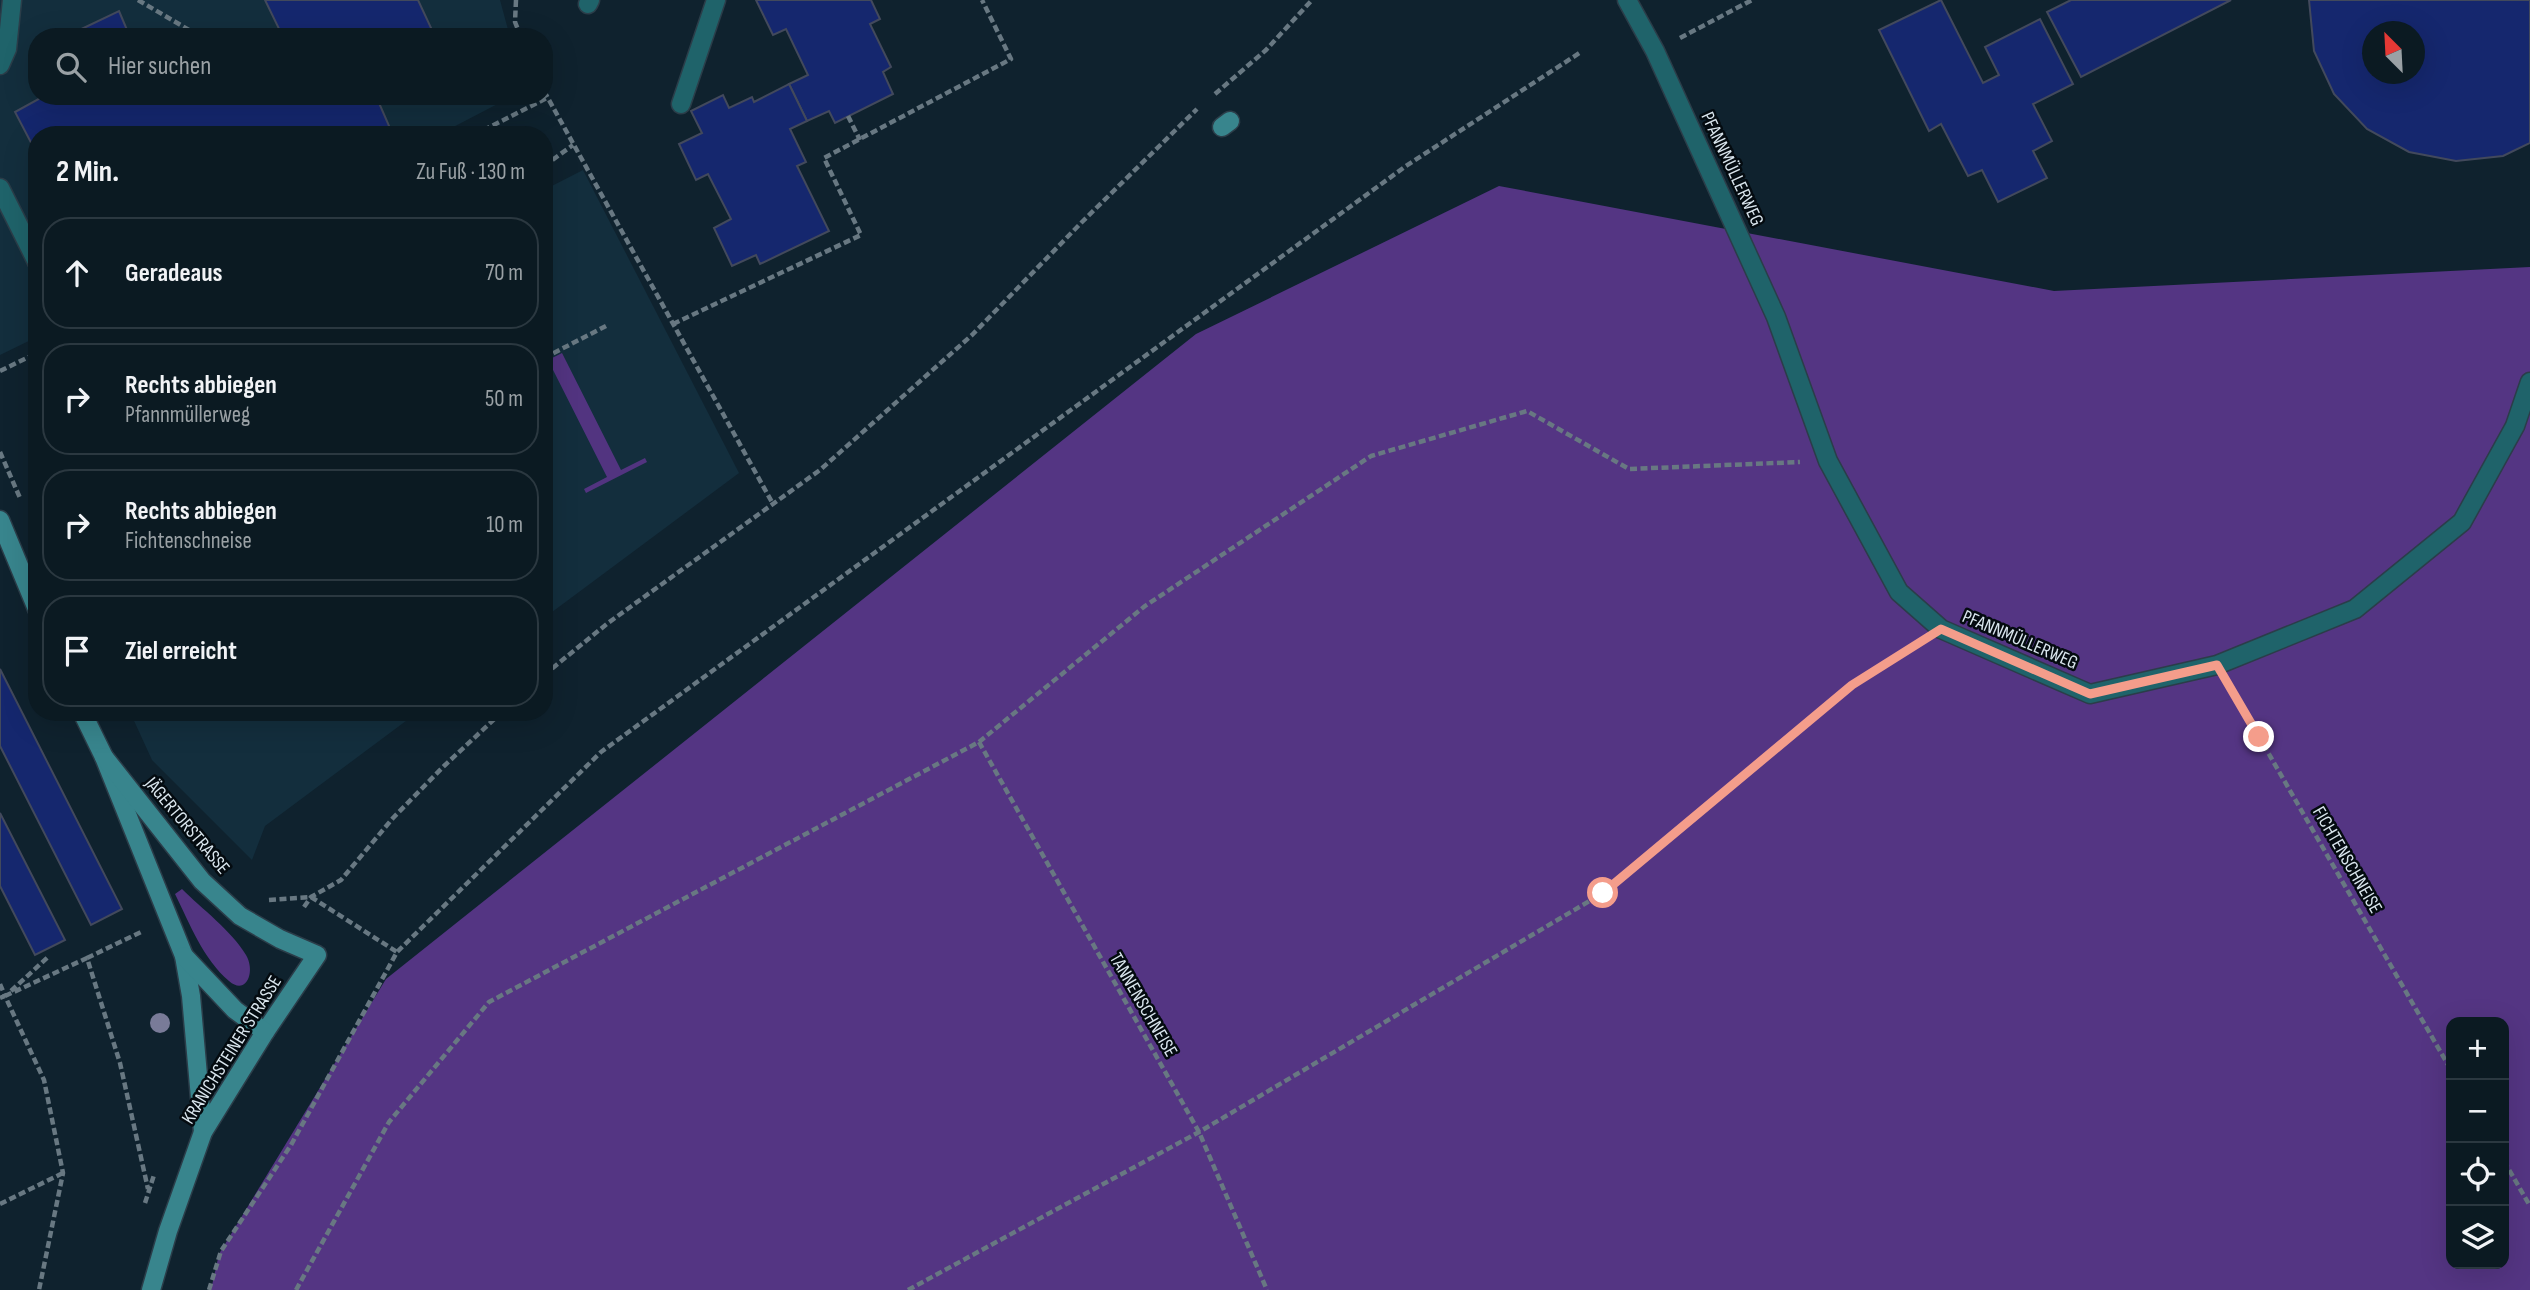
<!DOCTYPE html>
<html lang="de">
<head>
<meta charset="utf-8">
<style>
	:root { --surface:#0b1a22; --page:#19272f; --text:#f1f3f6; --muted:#9aa1a5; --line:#2b3840 }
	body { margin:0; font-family:"Sofia Sans Condensed",sans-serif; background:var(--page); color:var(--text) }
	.controls { position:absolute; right:21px; bottom:21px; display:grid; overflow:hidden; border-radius:14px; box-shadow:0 7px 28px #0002 }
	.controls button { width:63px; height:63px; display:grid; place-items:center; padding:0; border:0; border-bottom:2px solid var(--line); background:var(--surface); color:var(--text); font:35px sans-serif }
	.compass { position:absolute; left:2362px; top:21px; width:63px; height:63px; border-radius:50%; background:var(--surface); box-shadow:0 7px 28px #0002; rotate:336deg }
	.stop { position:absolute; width:21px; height:21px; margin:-16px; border:5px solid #f49d8b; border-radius:50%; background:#fff }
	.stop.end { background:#f49d8b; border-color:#fff; box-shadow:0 2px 7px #0008 }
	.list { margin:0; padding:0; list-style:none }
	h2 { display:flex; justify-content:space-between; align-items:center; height:91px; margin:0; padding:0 28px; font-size:30px }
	h2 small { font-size:23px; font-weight:400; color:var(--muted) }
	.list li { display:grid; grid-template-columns:46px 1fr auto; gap:21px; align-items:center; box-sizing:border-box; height:112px; margin:0 14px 14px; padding:0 14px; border:2px solid var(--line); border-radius:28px }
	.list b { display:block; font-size:26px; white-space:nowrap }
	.list p { margin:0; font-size:23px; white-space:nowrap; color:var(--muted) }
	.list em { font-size:23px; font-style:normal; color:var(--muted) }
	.icon { flex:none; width:38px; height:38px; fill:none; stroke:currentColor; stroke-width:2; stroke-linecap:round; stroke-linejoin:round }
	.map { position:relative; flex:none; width:2530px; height:1290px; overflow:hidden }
	.search { position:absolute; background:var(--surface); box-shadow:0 7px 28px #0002; left:28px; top:28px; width:525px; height:77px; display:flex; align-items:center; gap:18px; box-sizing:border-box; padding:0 24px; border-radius:28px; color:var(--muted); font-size:26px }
	.panel { position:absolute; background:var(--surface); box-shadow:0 7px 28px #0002; left:28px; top:126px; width:525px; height:595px; border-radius:28px }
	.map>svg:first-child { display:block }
</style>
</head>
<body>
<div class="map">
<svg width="2530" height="1290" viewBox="0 0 2530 1290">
	<rect width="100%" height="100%" fill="#0f222e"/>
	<!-- built -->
	<g fill="#132e3d">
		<polygon points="0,0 500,0 510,37 37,37 37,96 513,96 438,135 37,135 37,337 0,355"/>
		<polygon points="583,170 739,473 544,618 544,190"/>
		<polygon points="130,712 418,712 265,826 252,860 152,760"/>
	</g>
	<!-- green -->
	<g fill="#523480">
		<polygon points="562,353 621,470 645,458 647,462 586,493 584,489 607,477 548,360"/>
		<path d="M182,889C202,909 231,930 246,955C256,972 246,996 229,981C203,959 190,924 175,894Z"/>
	</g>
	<!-- forest -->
	<path fill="#543583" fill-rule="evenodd" d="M1499,186L2054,291L2530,267V1290H211L219,1254L386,979L1196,334ZM2451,1022H2504V1264H2451Z"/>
	<!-- building -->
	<g fill="#15276e" stroke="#42495c" stroke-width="2" fill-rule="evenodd">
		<polygon points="265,0 418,0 432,30 419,37 283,37"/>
		<polygon points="756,0 871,0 880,19 870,24 891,67 883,72 893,94 835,123 829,111 807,121 789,84 808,75 786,29 773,35"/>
		<polygon points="1941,0 1983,83 1999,75 1985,47 2040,19 2073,84 2033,104 2052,141 2033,151 2047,178 1998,202 1982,170 1968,176 1941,124 1929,131 1879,30"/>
		<polygon points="2071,0 2231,0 2081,77 2047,12"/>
		<path d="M2309,0H2530V143L2503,156L2456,161L2409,152L2367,129L2334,94L2314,51ZM2372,32H2414V74H2372Z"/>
		<polygon points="119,11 130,37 71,37 71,34"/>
		<polygon points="789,84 807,121 790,129 806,162 797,166 829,231 760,264 756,255 732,266 714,228 731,219 708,174 696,180 679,144 702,133 691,111 723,95 729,108 752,97 754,102"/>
		<polygon points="44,96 376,96 393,135 254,135 241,131 240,135 37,135 37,154 15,112"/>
		<polygon points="0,669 122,909 91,925 0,746"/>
		<polygon points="0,813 65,940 35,955 0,886"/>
	</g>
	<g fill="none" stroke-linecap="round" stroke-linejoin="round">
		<defs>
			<g id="lane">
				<polyline points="588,4 590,0"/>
				<polyline points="0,65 7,49 12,0"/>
				<polyline points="681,104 716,0"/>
				<polyline points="0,188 37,262"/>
			</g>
			<polyline id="street" points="1627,0 1655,51 1776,317 1828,461 1899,592 1941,629 2090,694 2217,665 2355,609 2462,522 2515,426 2530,382"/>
			<g id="secondary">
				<polyline points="1222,127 1230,121"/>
				<polyline points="0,520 37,609"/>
				<polyline points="82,712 104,757 184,956 191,996 203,1132"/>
				<polyline points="104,757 202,881 240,916 280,939 317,955 265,1032 203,1132 168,1231 151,1290"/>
				<polyline points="184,956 235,1010 265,1032"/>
			</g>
		</defs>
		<!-- lane casing -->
		<use href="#lane" stroke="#2b3d49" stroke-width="21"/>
		<!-- street casing -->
		<use href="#street" stroke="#2b3d49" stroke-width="21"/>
		<!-- secondary casing -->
		<use href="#secondary" stroke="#2b3d49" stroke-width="21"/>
		<!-- path -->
		<g stroke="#687882" stroke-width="4.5" stroke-dasharray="7 3.5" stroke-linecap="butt">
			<polyline points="138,0 201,37"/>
			<polyline points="516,0 515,22 521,37"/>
			<polyline points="1680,38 1752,0"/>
			<polyline points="544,91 773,504"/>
			<polyline points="1215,94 1266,50 1312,0"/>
			<polyline points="848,116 860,140"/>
			<polyline points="474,135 547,98"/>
			<polyline points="544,166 573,145"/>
			<polyline points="673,324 861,235 824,158 1011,59 982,0"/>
			<polyline points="544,358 606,326"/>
			<polyline points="0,371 37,353"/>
			<polyline points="0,452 20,498"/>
			<polyline points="544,675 608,623 820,470 972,335 1082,222 1197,109"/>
			<polyline points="2232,690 2451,1070"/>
			<polyline points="979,742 1199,1132 1267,1290"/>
			<polyline points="269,900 311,897 397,952"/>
			<polyline points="304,907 311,897 341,880 393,818 444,766 502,712"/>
			<polyline points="87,958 143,931"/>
			<polyline points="0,984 5,996"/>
			<polyline points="11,991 48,957"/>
			<polyline points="5,996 87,958 120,1063 148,1189"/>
			<polyline points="0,998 5,996 44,1080 63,1173 39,1290"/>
			<polyline points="2504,1161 2530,1206"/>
			<polyline points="145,1203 154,1175"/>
			<polyline points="0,1204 63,1173"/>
			<polyline points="209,1290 221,1251 291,1145 397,952 601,752 1406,166 1581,52"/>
			<polyline points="296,1290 389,1122 489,1002 979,742 1145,606 1371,456 1527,411 1629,469 1800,462"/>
			<polyline points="908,1290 1199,1132 1603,893 1852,685 1917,645"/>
		</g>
		<!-- lane -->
		<use href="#lane" stroke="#1f636a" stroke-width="18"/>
		<!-- street -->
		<use href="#street" stroke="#1f636a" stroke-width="18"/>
		<!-- secondary -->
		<use href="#secondary" stroke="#38858d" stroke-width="18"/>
	</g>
	<!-- trees -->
	<circle fill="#797b98" cx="160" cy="1023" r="10"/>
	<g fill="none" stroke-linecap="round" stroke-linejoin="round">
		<!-- route -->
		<polyline stroke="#f49d8b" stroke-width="9" points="1603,893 1852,685 1941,629 2090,694 2217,665 2259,737"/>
	</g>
	<g text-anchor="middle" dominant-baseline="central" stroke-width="5" stroke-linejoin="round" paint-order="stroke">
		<!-- street labels -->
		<g font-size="19" fill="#dae6ee" stroke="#040b10">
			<text transform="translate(1732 169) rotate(65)">PFANNMÜLLERWEG</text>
			<text transform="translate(2020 640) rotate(23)">PFANNMÜLLERWEG</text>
			<text transform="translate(187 826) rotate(50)">JÄGERTORSTRASSE</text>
			<text transform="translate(2347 860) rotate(60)">FICHTENSCHNEISE</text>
			<text transform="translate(1143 1005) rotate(60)">TANNENSCHNEISE</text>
			<text transform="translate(232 1050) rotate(-58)">KRANICHSTEINER STRASSE</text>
		</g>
	</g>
</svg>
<div class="controls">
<button>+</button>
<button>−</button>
<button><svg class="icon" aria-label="locate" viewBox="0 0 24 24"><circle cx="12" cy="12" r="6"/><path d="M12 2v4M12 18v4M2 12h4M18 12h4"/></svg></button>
<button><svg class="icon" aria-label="layers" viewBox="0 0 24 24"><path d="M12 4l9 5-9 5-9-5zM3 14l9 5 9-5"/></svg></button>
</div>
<svg class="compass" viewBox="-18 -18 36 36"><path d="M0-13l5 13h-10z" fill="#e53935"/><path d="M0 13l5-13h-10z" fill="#9aa1a5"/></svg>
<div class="stop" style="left:1603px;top:893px"></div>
<div class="stop end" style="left:2259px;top:737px"></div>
<div class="search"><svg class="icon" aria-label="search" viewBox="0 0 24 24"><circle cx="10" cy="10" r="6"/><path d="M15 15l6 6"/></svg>Hier suchen</div>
<section class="panel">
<h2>2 Min.<small>Zu Fuß · 130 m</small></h2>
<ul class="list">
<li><svg class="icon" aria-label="ahead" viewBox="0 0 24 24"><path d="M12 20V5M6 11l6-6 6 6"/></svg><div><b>Geradeaus</b></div><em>70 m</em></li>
<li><svg class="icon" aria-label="right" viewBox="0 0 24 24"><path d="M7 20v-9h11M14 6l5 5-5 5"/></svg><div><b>Rechts abbiegen</b><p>Pfannmüllerweg</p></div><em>50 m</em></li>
<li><svg class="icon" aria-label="right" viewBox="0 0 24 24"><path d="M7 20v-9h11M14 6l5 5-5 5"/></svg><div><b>Rechts abbiegen</b><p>Fichtenschneise</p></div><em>10 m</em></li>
<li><svg class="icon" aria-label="arrive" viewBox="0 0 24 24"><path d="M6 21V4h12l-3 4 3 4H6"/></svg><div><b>Ziel erreicht</b></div></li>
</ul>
</section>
</div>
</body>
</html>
